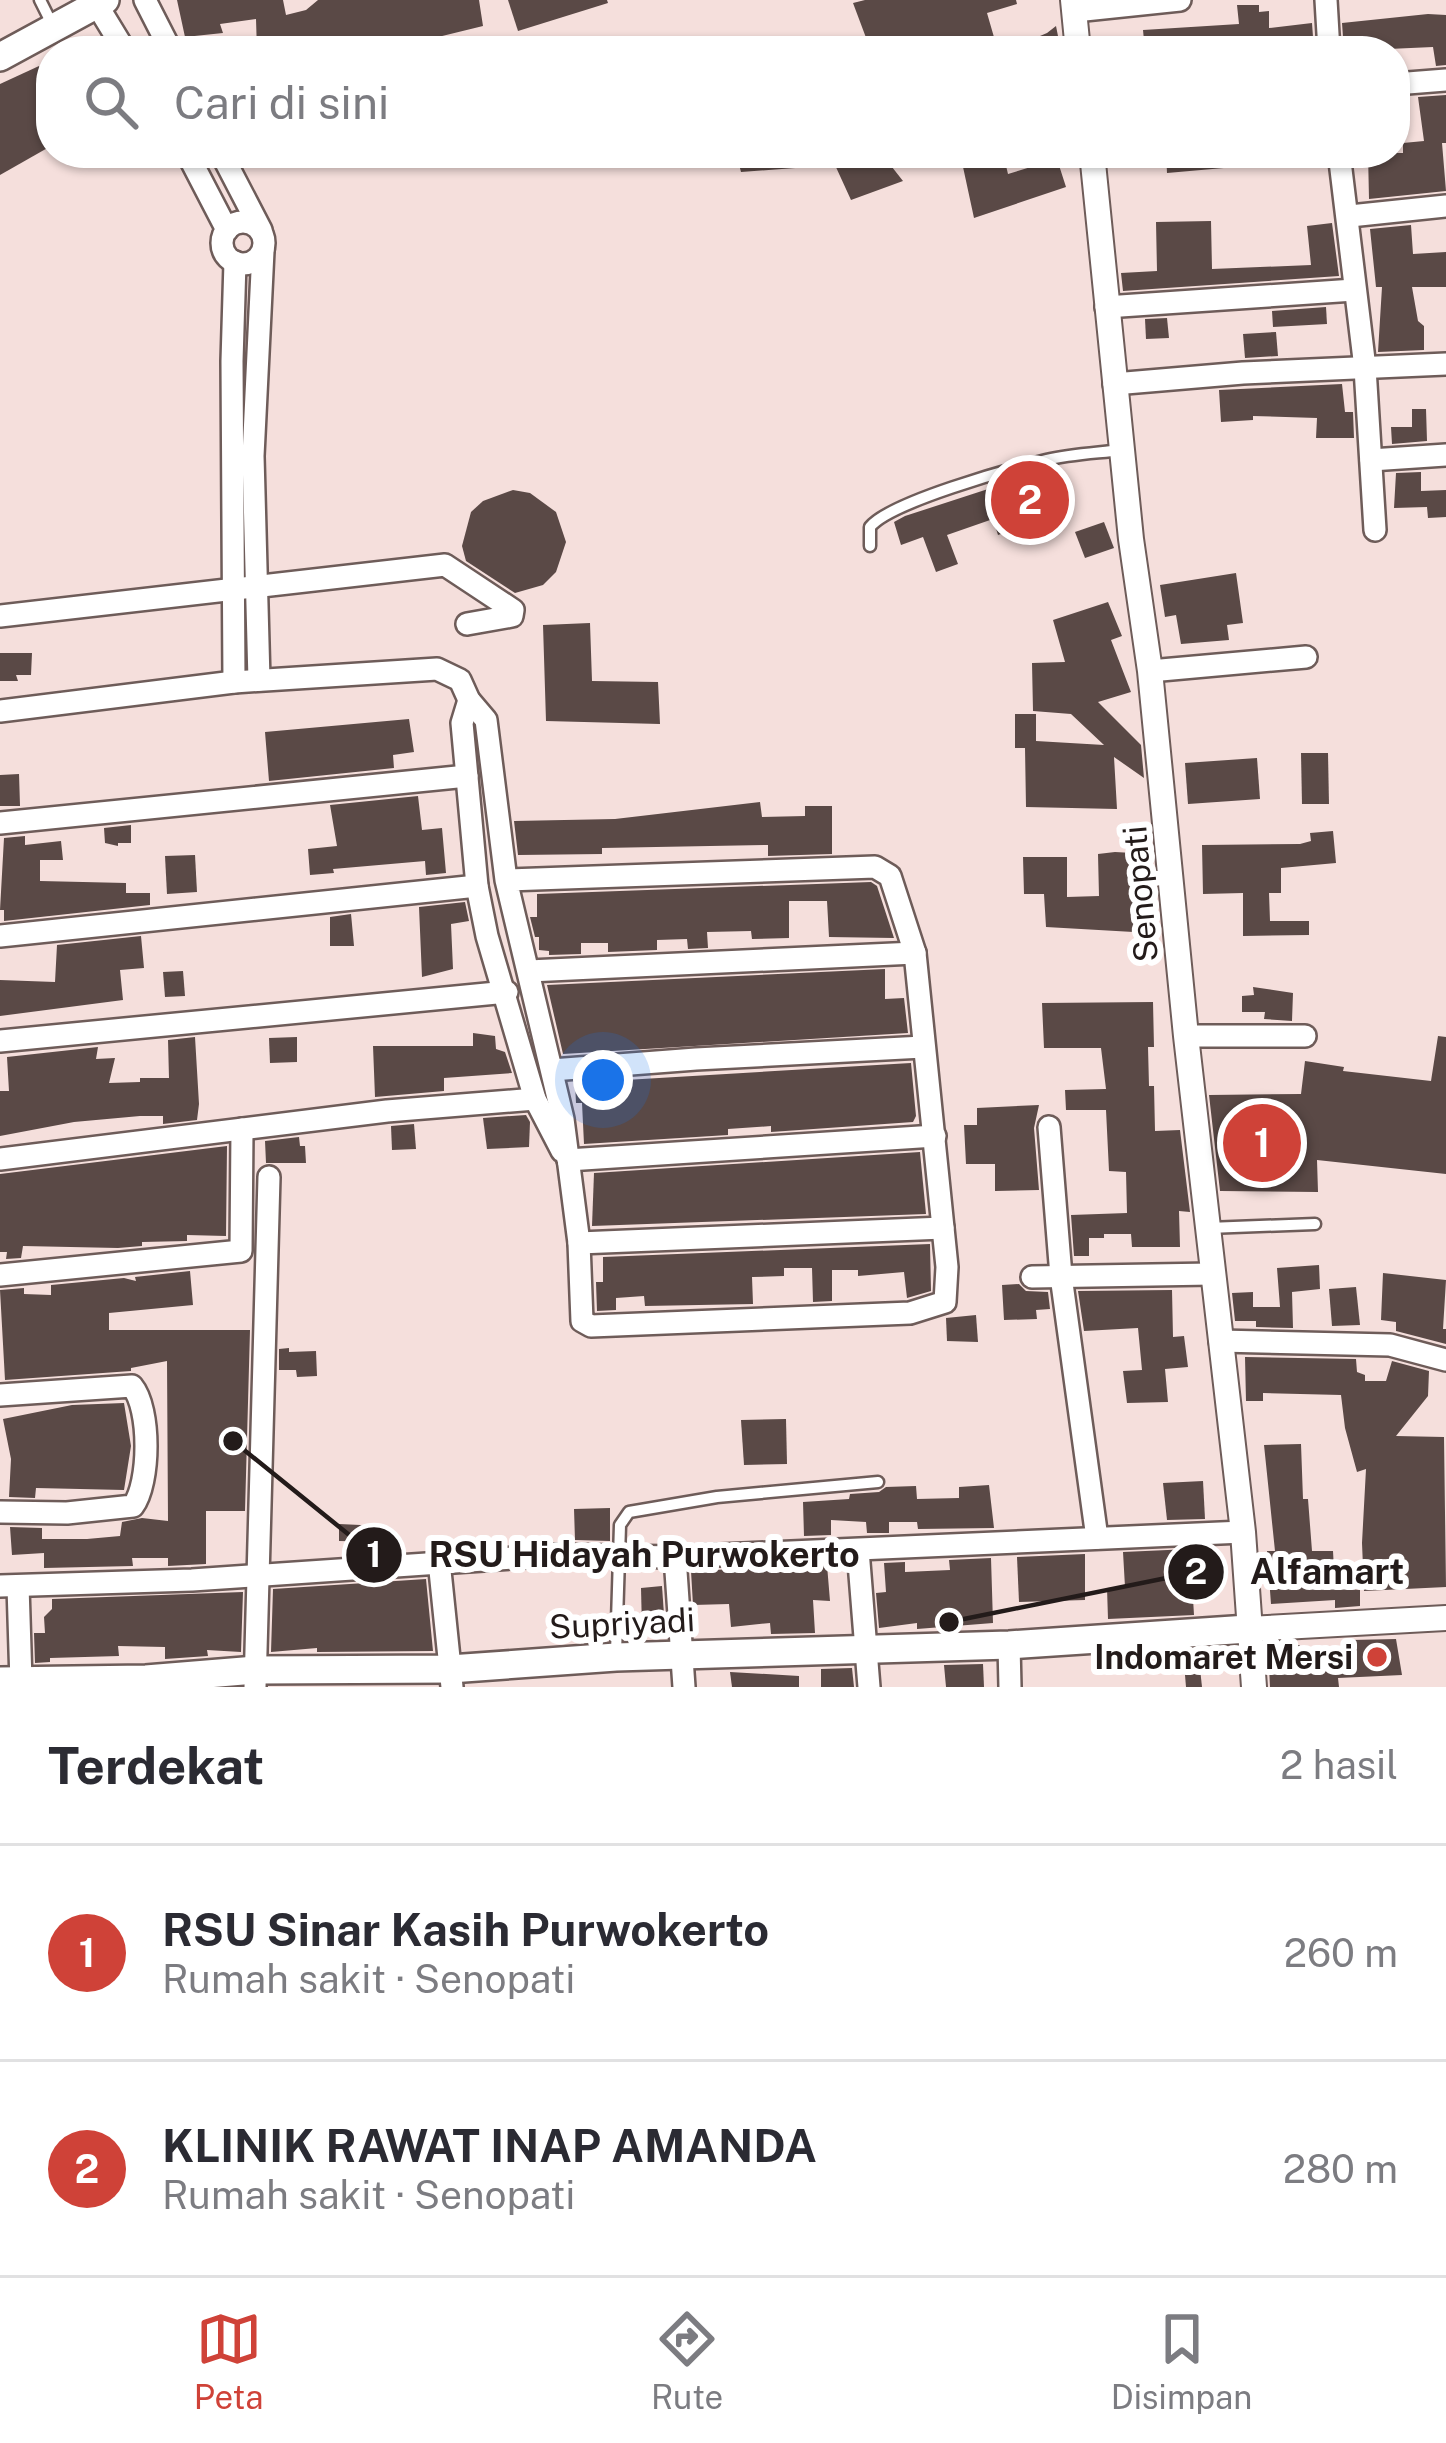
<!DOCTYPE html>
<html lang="id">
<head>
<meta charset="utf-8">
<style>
	:root { --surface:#fff; --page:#f7f7f7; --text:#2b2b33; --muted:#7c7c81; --line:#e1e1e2; --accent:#cf4238 }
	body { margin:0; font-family:"Public Sans",sans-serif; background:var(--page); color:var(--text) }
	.you { position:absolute; left:603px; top:1080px; width:42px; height:42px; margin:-30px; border:9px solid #fff; border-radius:50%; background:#1a73e8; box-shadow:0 0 0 18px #1a73e833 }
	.badge { display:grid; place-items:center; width:78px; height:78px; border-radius:50%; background:var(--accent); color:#fff; font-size:39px; font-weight:700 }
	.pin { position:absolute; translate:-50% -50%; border:6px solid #fff; box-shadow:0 3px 12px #0006 }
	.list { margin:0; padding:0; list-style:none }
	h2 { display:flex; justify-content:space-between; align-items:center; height:156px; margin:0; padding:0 48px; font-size:51px }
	h2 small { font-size:39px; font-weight:400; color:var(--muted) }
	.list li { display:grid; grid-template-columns:78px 1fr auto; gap:36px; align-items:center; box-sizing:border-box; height:216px; padding:0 48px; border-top:3px solid var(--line) }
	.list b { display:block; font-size:45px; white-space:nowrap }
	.list p { margin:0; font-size:39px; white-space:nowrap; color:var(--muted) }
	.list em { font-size:39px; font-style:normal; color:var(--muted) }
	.icon { flex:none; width:66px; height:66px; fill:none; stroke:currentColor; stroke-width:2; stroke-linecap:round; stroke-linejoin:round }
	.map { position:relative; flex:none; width:1446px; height:1687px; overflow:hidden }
	.search { position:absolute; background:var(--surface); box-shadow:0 3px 9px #0004; left:36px; right:36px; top:36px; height:132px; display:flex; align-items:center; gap:30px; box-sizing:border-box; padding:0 42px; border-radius:48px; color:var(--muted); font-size:45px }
	.sheet { height:588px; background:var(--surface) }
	nav { display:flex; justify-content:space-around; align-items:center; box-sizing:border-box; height:168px; border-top:3px solid var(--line); background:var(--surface); font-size:33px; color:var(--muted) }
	nav a { display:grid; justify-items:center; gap:6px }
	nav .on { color:var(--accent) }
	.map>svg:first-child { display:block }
</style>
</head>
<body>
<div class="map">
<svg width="1446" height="1687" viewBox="0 0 1446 1687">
	<rect width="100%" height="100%" fill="#f5dfdc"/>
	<!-- building -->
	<g fill="#5a4946">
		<polygon points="177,0 283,0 286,15 306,10 318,0 479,0 483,26 381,51 257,51 256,19 220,24 223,33 185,37"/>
		<polygon points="508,0 607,0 608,3 518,31"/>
		<polygon points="865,0 1016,0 1017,4 987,13 998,51 977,51 972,38 928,51 871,51 853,3"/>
		<polygon points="1237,5 1259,5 1259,12 1269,11 1269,28 1312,23 1314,51 1145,51 1143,30 1239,24"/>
		<polygon points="1428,14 1446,15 1446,65 1436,66 1433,47 1344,51 1342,23"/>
		<polygon points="1056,26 1061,51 1005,51 1047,33"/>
		<polygon points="39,66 51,89 51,146 0,175 0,84"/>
		<polygon points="1446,95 1446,143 1442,143 1446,191 1369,199 1368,153 1403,153 1403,143 1424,141 1418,97"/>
		<polygon points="736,153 881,153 903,181 851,200 835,165 741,172"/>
		<polygon points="960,153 1003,153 1008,174 1057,159 1066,187 974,218"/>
		<polygon points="1166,153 1281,153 1281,163 1167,173"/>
		<polygon points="1211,221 1212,269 1311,265 1307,226 1332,223 1339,276 1123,291 1121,273 1157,271 1156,222"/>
		<polygon points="1411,225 1413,254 1446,252 1446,287 1412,287 1418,321 1424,326 1424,350 1378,352 1382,287 1376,287 1370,229"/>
		<polygon points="1326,307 1327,324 1273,327 1272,311"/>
		<polygon points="1167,318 1169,338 1146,339 1145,319"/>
		<polygon points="1276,332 1278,356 1245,358 1243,334"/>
		<polygon points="1342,384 1345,412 1353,412 1354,438 1316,438 1317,418 1253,416 1253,420 1221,422 1219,390"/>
		<polygon points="1412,409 1426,409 1427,441 1392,444 1391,427 1412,427"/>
		<polygon points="1053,468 1067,511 998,535 993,519 947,535 958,564 936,572 923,537 901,545 894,522 905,516"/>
		<polygon points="1421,472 1421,491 1446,490 1446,517 1428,518 1427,507 1394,508 1396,473"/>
		<polygon points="513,490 530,493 556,512 566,542 556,572 543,585 515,593 466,561 462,546 471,512 483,501"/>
		<polygon points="1104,522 1114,548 1085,558 1075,532"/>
		<polygon points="1236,573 1243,623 1227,625 1229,640 1181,644 1176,615 1165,617 1160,585"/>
		<polygon points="1108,602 1122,636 1111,640 1131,692 1098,702 1141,745 1144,778 1114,757 1117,809 1026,807 1025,748 1015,748 1015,714 1036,714 1036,741 1104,745 1071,714 1033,711 1032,663 1065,662 1053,620"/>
		<polygon points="590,623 592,681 658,682 660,724 546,721 543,625"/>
		<polygon points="0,653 32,653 31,675 16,675 18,681 0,681"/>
		<polygon points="409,719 414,752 393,755 394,768 269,781 265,732"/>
		<polygon points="1301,753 1328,753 1329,804 1302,804"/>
		<polygon points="1257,758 1260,799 1188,804 1185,763"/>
		<polygon points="19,774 20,806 0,806 0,775"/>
		<polygon points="418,796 422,830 442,828 446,873 426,875 425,861 333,869 334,873 310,875 308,849 337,846 330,805"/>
		<polygon points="760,802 762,817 805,816 805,806 832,806 832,854 768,856 768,845 602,848 602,854 518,855 514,821 615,819"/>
		<polygon points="131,825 131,843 118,843 118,846 105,843 104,828"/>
		<polygon points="1333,831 1336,863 1281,868 1281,893 1269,893 1270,921 1309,921 1309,935 1243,936 1243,893 1203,894 1202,845 1300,844 1311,841 1310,833"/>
		<polygon points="25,836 25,845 61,841 63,860 40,860 40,881 126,883 126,893 150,893 150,905 4,921 4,910 0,910 4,838"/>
		<polygon points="1115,852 1151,854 1151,933 1046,927 1044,894 1024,894 1023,857 1067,857 1067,897 1099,896 1098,854"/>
		<polygon points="195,855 197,892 167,894 165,856"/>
		<polygon points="871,882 877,886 894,938 829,937 827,901 789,901 789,938 752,939 751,931 707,932 708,948 688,949 687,939 657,940 657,950 608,952 608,943 581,943 581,954 549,955 549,951 539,950 539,937 535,937 530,917 537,917 537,894"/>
		<polygon points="465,902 469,921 451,924 453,969 422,977 419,907"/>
		<polygon points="351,914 354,946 330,946 330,917"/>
		<polygon points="141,936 144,968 120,970 123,1000 0,1016 0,980 55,982 57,945"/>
		<polygon points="885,969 885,999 904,998 908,1033 563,1054 547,985"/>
		<polygon points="183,971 185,996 165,997 163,972"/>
		<polygon points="1253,987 1293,993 1292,1021 1264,1019 1265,1012 1242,1012 1242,996 1254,995"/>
		<polygon points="1153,1002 1154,1047 1148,1047 1149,1086 1154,1086 1155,1131 1180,1130 1190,1212 1179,1211 1180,1247 1132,1247 1131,1234 1104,1234 1104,1238 1089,1238 1089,1256 1074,1256 1071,1215 1127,1213 1126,1172 1109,1171 1106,1110 1066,1110 1065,1090 1106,1089 1101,1048 1044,1048 1042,1003"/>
		<polygon points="473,1033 495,1036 496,1049 505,1052 512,1073 444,1078 444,1091 375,1097 373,1046 473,1046"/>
		<polygon points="1438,1036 1446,1037 1446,1174 1317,1160 1318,1192 1220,1191 1209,1095 1301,1094 1305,1061 1344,1067 1343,1071 1431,1081"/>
		<polygon points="195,1037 199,1104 197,1120 163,1124 163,1116 140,1116 74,1122 0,1136 0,1091 9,1091 7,1057 98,1047 96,1059 115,1058 109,1083 140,1082 140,1078 169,1078 168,1040"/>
		<polygon points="297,1037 297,1062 270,1063 269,1038"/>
		<polygon points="911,1063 916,1116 913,1122 771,1132 771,1126 728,1129 728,1135 584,1144 582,1103 576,1103 575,1083"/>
		<polygon points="1039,1105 1034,1128 1039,1190 995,1191 995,1164 966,1164 964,1125 977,1125 977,1108"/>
		<polygon points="526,1115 530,1122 529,1147 487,1149 483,1118"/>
		<polygon points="414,1124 416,1149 392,1150 391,1126"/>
		<polygon points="299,1137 300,1146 305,1146 306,1163 266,1163 265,1141"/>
		<polygon points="227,1146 226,1236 187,1235 187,1241 142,1242 142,1246 118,1248 23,1246 21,1258 6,1259 7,1252 0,1252 0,1174"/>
		<polygon points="920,1152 926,1214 592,1226 594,1173"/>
		<polygon points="930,1244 931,1291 907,1298 904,1272 858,1276 858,1270 832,1270 832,1301 813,1302 812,1268 784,1268 784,1276 752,1277 753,1304 645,1306 644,1296 616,1298 616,1310 597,1311 596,1282 603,1282 603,1257"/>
		<polygon points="1319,1265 1320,1289 1292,1292 1293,1328 1256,1327 1256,1321 1235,1321 1232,1293 1253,1292 1253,1307 1280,1307 1277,1268"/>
		<polygon points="190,1271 193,1305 109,1313 109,1330 250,1330 245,1511 206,1511 206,1564 168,1566 168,1558 132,1558 133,1566 44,1568 44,1553 12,1555 10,1527 42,1528 42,1539 87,1539 120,1536 122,1522 142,1518 168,1521 167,1361 131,1368 131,1371 5,1380 0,1290 24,1288 24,1294 51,1295 51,1285 124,1278 136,1281 135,1277"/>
		<polygon points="1383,1273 1446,1280 1443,1329 1446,1329 1446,1344 1396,1331 1396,1322 1381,1320"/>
		<polygon points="1019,1284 1026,1291 1048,1292 1050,1309 1036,1310 1037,1319 1004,1320 1002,1285"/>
		<polygon points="1356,1287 1360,1325 1332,1326 1329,1289"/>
		<polygon points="1172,1290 1173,1337 1184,1336 1188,1367 1165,1369 1168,1402 1127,1403 1123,1371 1142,1370 1138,1328 1084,1331 1078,1291"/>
		<polygon points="976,1315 978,1342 947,1341 946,1318"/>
		<polygon points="289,1348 289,1352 316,1351 317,1376 297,1377 296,1370 279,1370 279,1349"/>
		<polygon points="1245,1357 1356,1359 1357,1372 1365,1375 1365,1381 1386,1381 1392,1361 1429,1371 1428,1396 1396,1436 1444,1437 1446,1587 1364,1591 1362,1543 1366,1469 1357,1472 1345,1428 1341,1395 1263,1393 1263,1401 1246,1401"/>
		<polygon points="124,1403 131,1446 124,1490 36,1488 35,1498 9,1497 11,1459 3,1419 72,1405"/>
		<polygon points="786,1419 787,1464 744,1465 741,1420"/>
		<polygon points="1301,1444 1303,1499 1308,1499 1312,1551 1333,1551 1335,1588 1360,1590 1360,1606 1335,1608 1335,1600 1271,1604 1267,1551 1275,1551 1264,1445"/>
		<polygon points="1203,1481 1205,1519 1167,1520 1163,1483"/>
		<polygon points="989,1485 994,1528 918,1529 917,1522 889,1522 889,1533 867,1533 866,1522 831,1520 831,1535 804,1536 803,1502 849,1499 850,1494 879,1492 886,1487 916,1486 917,1499 959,1498 959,1487"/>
		<polygon points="610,1508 610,1541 575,1540 574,1509"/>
		<polygon points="339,1524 382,1526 382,1542 339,1541"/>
		<polygon points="1190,1549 1194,1615 1108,1619 1107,1588 1125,1587 1123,1552"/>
		<polygon points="1085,1554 1085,1600 1019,1602 1017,1557"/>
		<polygon points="991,1558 993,1623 917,1629 917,1623 879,1628 876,1593 886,1592 884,1563 905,1562 905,1572 950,1570 949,1560"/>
		<polygon points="827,1565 830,1601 813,1600 815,1633 771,1634 770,1623 731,1627 729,1604 693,1605 691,1571"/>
		<polygon points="426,1579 433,1651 317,1652 317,1648 271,1652 273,1589"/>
		<polygon points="662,1586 665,1629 642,1629 641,1588"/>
		<polygon points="243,1592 241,1652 207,1650 208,1656 165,1659 165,1647 118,1646 119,1656 50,1658 50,1662 35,1663 34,1633 45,1633 44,1617 52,1609 52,1599"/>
		<polygon points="1396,1639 1402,1675 1338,1678 1339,1687 1270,1687 1268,1646 1300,1645 1300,1654 1353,1649 1351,1640"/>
		<polygon points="1198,1650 1202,1687 1186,1687 1183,1651"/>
		<polygon points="983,1664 984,1687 946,1687 944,1665"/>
		<polygon points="852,1668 854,1687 821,1687 821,1669"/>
		<polygon points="730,1672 799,1676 799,1687 732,1687"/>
	</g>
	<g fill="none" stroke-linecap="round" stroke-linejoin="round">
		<defs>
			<g id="service">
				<polyline points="40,0 53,26"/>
				<path d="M870,546V527C890,502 1010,469 1046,460C1070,454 1097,453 1121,450"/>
				<polyline points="1208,1228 1315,1224"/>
				<polyline points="616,1653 620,1525 629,1512 717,1497 878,1482"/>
			</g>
			<g id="minor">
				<polyline points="145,0 171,51"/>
				<polyline points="1326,0 1329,51"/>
				<polyline points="97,5 125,51"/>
				<polyline points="1075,11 1180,0"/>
				<polyline points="1395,84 1446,80"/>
				<polyline points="187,153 227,230"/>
				<polyline points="221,153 261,230"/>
				<polyline points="1339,153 1365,368 1375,530"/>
				<polyline points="1350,216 1446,206"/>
				<circle cx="243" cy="243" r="21"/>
				<polyline points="1106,307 1354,290"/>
				<polyline points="1114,384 1243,373 1446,364"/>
				<polyline points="1371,460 1446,455"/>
				<polyline points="0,616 445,565 513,610 512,616 467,624"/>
				<polyline points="1150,671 1306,657"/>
				<polyline points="259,680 253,456 263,251"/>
				<polyline points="234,682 232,361 235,262"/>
				<polyline points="469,700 462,723 477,886 487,936 535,1099 562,1151"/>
				<polyline points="0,711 234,682 437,669 460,680 469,700 486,720 506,880 563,1119 579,1243 582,1321 591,1326 910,1313 945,1302 947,1267 915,953 890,876 875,867 506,880"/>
				<polyline points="0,823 467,776"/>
				<polyline points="0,936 477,886"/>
				<polyline points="529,971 915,953"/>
				<polyline points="1186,1036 1305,1036"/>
				<polyline points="0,1041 507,992"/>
				<polyline points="552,1070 696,1059 923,1047"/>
				<polyline points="1049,1127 1061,1276 1097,1538"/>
				<polyline points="0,1159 387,1111 535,1099"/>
				<polyline points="568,1160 935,1136"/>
				<polyline points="579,1243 943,1228"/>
				<polyline points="0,1275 241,1251 242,1129"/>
				<polyline points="1032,1277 1212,1274"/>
				<polyline points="1220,1341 1390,1345 1446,1360"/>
				<path d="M0,1395L132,1386C151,1409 150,1483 133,1506L67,1513L0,1512"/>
				<polyline points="858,1550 869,1687"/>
				<polyline points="675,1557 684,1687"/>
				<polyline points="439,1561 452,1687"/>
				<polyline points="0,1586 192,1580 556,1555 675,1557 1243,1532"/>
				<polyline points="18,1586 21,1682"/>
				<polyline points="1009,1645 1010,1687"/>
				<polyline points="255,1687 269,1177"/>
			</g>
			<g id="tertiary">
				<polyline points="1073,0 1078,51"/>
				<polyline points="1092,153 1131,539 1150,671 1186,1036 1243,1532 1254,1687"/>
				<polyline points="1248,1629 1446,1618"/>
			</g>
			<g id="secondary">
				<polyline points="0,57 105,0"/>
				<polyline points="0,1681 146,1679 256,1670 450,1669 616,1657 1009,1645 1248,1629"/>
			</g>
		</defs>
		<!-- service casing -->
		<use href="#service" stroke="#6e5c59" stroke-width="15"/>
		<!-- minor casing -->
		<use href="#minor" stroke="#6e5c59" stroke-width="26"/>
		<!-- tertiary casing -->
		<use href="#tertiary" stroke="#6e5c59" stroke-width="28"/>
		<!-- secondary casing -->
		<use href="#secondary" stroke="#6e5c59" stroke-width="32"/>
		<!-- service -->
		<use href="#service" stroke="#fff" stroke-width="10"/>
		<!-- minor -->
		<use href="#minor" stroke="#fff" stroke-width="21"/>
		<!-- tertiary -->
		<use href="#tertiary" stroke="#fff" stroke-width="24"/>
		<!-- secondary -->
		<use href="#secondary" stroke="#fff" stroke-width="27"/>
	</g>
	<!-- markers -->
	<circle fill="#cf4238" stroke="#fff" stroke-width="4.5" cx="1377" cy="1657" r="12"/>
	<g text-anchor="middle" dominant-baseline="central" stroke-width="12" stroke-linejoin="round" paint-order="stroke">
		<!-- street labels -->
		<g font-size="33" fill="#231b1a" stroke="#fff">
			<text transform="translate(1140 894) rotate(-95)">Senopati</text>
			<text transform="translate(622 1623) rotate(-3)">Supriyadi</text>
		</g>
		<!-- poi labels -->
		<g font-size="33" font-weight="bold" fill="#231b1a" stroke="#fff" text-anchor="end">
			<text x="1353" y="1657">Indomaret Mersi</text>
		</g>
	</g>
	<!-- callouts -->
	<path fill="none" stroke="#231b1a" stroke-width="4.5" d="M233 1441L374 1555M949 1622L1196 1572"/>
	<g fill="#231b1a" stroke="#fff" stroke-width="4.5">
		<circle cx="233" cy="1441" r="12"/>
		<circle cx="949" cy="1622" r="12"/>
		<circle cx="374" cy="1555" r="30"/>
		<circle cx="1196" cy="1572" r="30"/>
	</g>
	<g font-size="36" text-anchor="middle" font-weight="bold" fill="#fff">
		<text x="374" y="1567">1</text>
		<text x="1196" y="1584">2</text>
	</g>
	<g font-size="36" text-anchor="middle" font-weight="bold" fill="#231b1a" stroke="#fff" stroke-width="12" stroke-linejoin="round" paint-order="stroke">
		<text x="644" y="1567">RSU Hidayah Purwokerto</text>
		<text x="1327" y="1584">Alfamart</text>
	</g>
</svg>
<div class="you"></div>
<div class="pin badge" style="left:1262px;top:1143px">1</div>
<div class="pin badge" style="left:1030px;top:500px">2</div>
<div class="search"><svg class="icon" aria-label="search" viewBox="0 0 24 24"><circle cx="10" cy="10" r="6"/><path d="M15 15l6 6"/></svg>Cari di sini</div>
</div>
<section class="sheet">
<h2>Terdekat<small>2 hasil</small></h2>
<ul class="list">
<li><span class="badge">1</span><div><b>RSU Sinar Kasih Purwokerto</b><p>Rumah sakit · Senopati</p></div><em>260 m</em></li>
<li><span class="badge">2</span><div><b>KLINIK RAWAT INAP AMANDA</b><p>Rumah sakit · Senopati</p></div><em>280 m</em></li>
</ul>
</section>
<nav>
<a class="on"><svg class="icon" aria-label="map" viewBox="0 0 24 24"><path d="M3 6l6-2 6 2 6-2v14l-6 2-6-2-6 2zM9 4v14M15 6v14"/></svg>Peta</a>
<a><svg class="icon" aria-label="directions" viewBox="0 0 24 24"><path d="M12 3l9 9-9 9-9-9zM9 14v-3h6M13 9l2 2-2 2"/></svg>Rute</a>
<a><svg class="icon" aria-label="saved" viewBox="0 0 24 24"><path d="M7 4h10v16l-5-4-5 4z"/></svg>Disimpan</a>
</nav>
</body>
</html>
